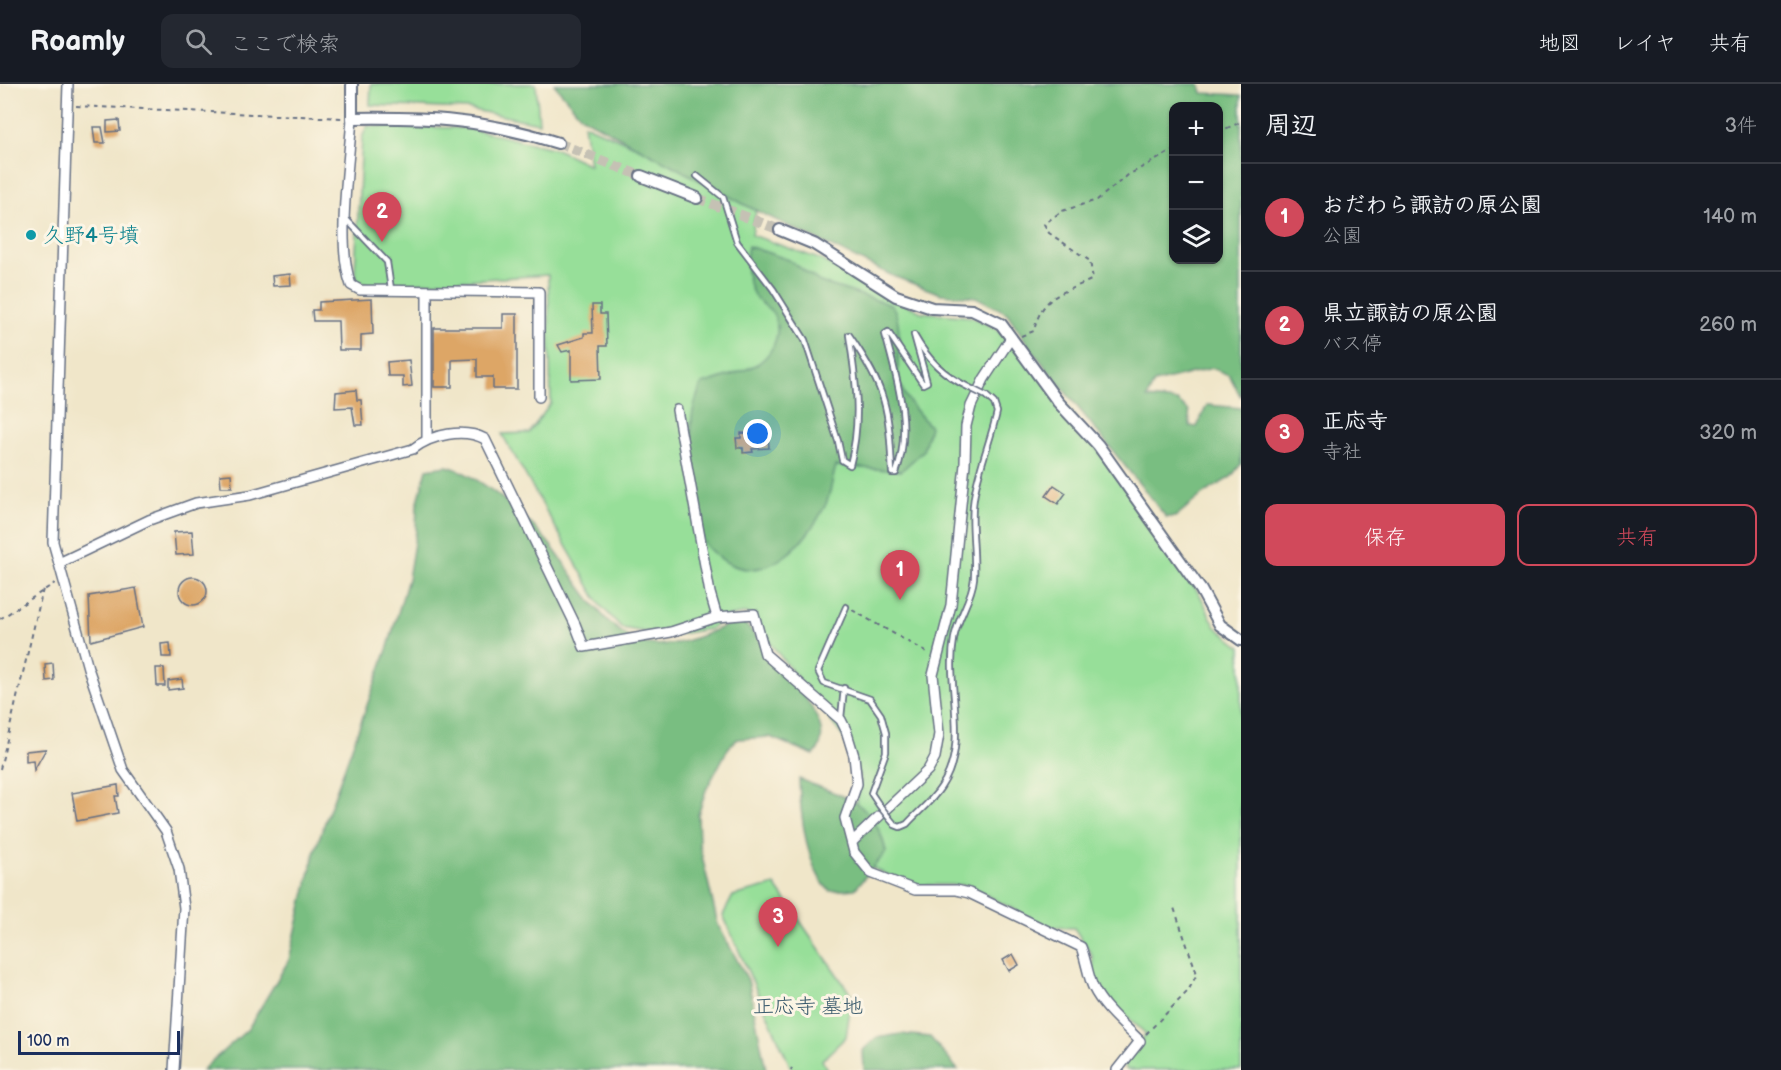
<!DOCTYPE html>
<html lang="ja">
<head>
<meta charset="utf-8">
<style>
	:root { --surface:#171b24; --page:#242831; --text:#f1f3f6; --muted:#9ea1a6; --line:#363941; --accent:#d1495b }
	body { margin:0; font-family:"Balsamiq Sans","Klee One",sans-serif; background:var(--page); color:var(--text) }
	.controls { position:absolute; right:18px; top:18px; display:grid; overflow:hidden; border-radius:12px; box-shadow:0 2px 4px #0004 }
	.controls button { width:54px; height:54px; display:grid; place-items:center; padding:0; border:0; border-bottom:2px solid var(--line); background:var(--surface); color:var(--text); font:30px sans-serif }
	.scale { position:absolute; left:18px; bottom:15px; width:162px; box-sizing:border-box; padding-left:6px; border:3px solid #1b2f5e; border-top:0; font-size:16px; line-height:21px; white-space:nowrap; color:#1b2f5e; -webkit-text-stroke:4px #fcf5e5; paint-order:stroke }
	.you { position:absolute; left:758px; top:350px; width:21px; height:21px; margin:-15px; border:4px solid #fff; border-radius:50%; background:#1a73e8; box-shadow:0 0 0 9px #1a73e833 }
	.badge { display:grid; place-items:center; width:39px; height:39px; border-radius:50%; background:var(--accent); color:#fff; font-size:20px; font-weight:700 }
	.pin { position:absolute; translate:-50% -50px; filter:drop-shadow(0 2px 3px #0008) }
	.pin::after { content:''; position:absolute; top:32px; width:21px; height:18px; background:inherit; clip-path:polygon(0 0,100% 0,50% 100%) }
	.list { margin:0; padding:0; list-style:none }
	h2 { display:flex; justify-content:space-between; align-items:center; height:78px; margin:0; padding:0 24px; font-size:26px }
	h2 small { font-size:20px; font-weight:400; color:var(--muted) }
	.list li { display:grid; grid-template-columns:39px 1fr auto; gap:18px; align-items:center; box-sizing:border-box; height:108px; padding:0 24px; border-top:2px solid var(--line) }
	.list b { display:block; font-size:22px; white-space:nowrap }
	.list p { margin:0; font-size:20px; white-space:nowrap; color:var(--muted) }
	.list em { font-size:20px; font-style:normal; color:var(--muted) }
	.actions { display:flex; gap:12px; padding:18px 24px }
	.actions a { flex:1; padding:14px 0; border:2px solid var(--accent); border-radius:12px; text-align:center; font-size:21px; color:var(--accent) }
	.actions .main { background:var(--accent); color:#fff }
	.icon { flex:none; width:33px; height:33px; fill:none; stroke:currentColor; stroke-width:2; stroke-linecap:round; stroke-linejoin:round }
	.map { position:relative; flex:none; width:1241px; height:986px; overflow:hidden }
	header { display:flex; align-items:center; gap:36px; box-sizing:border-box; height:84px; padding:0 30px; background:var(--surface); border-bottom:2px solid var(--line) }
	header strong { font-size:28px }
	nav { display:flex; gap:33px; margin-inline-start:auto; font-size:21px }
	.search { width:420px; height:54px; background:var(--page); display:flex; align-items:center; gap:15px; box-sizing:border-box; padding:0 21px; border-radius:12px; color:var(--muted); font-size:22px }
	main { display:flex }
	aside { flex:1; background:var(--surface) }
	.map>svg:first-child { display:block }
</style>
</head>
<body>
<header>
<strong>Roamly</strong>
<div class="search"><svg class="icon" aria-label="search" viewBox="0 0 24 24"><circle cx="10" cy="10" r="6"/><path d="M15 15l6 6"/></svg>ここで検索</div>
<nav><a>地図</a><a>レイヤ</a><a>共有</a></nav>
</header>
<main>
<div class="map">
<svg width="1241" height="986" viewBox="0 0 1241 986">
	<rect width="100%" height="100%" fill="#fcf5e5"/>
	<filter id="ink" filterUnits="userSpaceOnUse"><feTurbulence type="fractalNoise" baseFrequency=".0167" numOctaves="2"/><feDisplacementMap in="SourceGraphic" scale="12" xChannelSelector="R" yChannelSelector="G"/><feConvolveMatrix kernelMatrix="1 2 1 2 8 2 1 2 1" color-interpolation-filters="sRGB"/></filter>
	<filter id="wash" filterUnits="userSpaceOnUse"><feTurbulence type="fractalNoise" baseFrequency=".008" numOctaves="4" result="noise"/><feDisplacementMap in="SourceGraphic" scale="24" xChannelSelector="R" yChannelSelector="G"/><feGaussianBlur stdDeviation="1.35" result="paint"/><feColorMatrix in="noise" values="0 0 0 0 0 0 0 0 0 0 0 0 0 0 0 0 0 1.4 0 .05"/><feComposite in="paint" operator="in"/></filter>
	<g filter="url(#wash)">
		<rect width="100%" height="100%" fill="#f0e6c9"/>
		<!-- green -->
		<g fill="#97df99" stroke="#59877c" stroke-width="1.5">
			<polygon points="371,0 536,0 539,39 468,25 370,21"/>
			<polygon points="584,40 687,85 756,127 752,151 819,175 921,228 972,233 995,244 1055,305 1200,511 1215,542 1241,563 1241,986 1127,986 1121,976 1146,950 1120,926 1101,912 1096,905 1092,871 1074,844 1047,843 967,801 913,801 859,779 854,726 861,697 847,658 747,529 726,533 710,545 667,552 622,544 600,521 502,350 529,349 551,319 548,191 369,202 357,196 355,187 362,54 367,42 467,44 556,65 590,81"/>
			<polygon points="775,801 852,912 846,953 822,976 827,986 792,986 723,831 733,812"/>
		</g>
		<!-- forest -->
		<g fill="#79be81" stroke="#4a7670" stroke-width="1.5" fill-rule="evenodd">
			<path d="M554,0H1200L1202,9L1241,11V313L1229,291L1212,284L1154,299L1147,314L1177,317L1189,327L1190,342L1197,343L1207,321L1241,324V380L1231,393L1203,410L1175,433H1166L1031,265L1007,229L976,213L941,210L893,192L747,122L582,33ZM1174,22H1218V176H1174Z"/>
			<path d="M748,162L789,176L820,198L892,221C905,244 895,270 899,295C902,313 919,329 930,343L923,367L901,387L836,382C832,395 831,410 825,422C809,455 768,503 726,478C717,472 705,464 701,453C695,435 696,404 695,384C691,349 687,333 702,300C720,294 743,289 759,279C775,267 784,244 771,227C766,221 757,218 754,211C746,197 745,177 748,162Z"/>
			<path d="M447,382C478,390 527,433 548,458C576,491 604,553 649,560C680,564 708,549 736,537L746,541C767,564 806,608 818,636C823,648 823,661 814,671L770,653L738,655L730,661L706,706L698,731L699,759L718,841L748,896L766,986H202L248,945L289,876L315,766L388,563L408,495L416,447L417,421L427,385Z"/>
			<path d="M799,695C844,714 875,715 886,768L855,805L830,807C806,786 800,726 799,695Z"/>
			<polygon points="901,950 930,953 958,986 864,986 863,966 876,954"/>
		</g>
		<g id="blocks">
			<!-- building -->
			<g fill="#dda666">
				<polygon points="119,36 120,47 107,48 107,37"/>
				<polygon points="93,43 102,43 105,59 95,59"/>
				<polygon points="290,190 291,201 273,202 272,192"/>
				<polygon points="372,215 373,250 361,251 361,266 339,266 338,237 313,237 312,226 319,226 319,218"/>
				<polygon points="592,221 600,221 600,230 606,230 607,262 600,262 601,295 571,296 571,266 562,268 558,261 584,253 584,249 593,249"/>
				<polygon points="503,230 517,230 517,305 493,305 493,293 477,293 477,275 452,276 452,303 434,303 434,244 503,244"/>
				<polygon points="409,276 412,302 403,303 403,292 388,292 387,278"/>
				<polygon points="356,306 357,316 361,316 363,341 355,341 352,323 335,324 336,308"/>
				<polygon points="741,349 768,350 769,364 752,365 753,368 743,369 743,364 737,364 736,354 741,354"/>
				<polygon points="231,390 232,403 221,403 220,391"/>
				<polygon points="1054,401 1066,409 1058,420 1046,412"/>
				<polygon points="192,447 194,470 176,471 174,448"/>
				<circle cx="193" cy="507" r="14"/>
				<polygon points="136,504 143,543 91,557 89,512"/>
				<polygon points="170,559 171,573 162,573 161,560"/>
				<polygon points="53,579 54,596 46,597 45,580"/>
				<polygon points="156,584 164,584 165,602 157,602"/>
				<polygon points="182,595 183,604 168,606 168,597"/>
				<polygon points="46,665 34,686 33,676 26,677 26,667"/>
				<polygon points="118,701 119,712 115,712 118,729 77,737 72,709"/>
				<polygon points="1013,870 1019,881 1009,887 1003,876"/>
			</g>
		</g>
	</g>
	<g filter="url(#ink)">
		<use href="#blocks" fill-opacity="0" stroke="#666f83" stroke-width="1.5"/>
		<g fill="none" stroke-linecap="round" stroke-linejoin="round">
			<!-- tertiary-tunnel -->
			<g stroke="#c5c1b4" stroke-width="10" stroke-dasharray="10 5" stroke-linecap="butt">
				<polyline points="558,59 641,92"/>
				<polyline points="697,114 780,146"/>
			</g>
			<defs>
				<g id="service">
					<path d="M697,92L723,113L737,158L773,205L805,256L838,357L842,376L850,381C862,337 856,296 849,251C887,306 889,324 892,389H896C913,344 897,295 885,250L888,248L923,300L927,298L914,251C928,276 943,291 970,304"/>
					<polyline points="346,135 387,178 391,205"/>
					<polyline points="846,523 818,587 824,599 870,615 881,631 886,649 886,668 871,709 879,721"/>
					<polyline points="841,634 844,604"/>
					<path d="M890,735L895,741L900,743L907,740C918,728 932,717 941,703C971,658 945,604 954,555C957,534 972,516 974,494C976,466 969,437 975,408C980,381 991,355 997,328L994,319L986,312"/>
				</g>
				<g id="minor">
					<polyline points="68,0 53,458 88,584 123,686 166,747 179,785 184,824 174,986"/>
					<path d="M352,34C349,80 336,160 351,201L360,206L539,208V313"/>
					<polyline points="427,209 427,354"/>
					<path d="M677,326L710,509L717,533L754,530L765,570L841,636L846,646L854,672L857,700L845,734L854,768L871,789L915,806H956L969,809L1081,863C1086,876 1088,892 1093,903C1103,924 1124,941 1140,957L1117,986"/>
					<path d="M59,479L149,436L196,419L250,411L413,365C432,350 464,344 485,355L575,540L584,563L671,548L717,533"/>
					<polyline points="852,758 928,686 935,673 939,650 933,591 951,521 965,380 966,342 971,322 984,295 1011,254"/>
				</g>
				<g id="tertiary">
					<path d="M352,0V34C429,33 484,35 558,59"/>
					<polyline points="641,92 697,114"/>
					<polyline points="780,146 814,160 896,212 932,224 972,226 1001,240 1058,318 1098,361 1201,506 1220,541 1241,556"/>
				</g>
			</defs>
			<!-- service casing -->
			<use href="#service" stroke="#666f83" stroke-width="8"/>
			<!-- minor casing -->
			<use href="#minor" stroke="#666f83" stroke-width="12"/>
			<!-- tertiary casing -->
			<use href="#tertiary" stroke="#666f83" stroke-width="14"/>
			<!-- path -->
			<g stroke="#666f83" stroke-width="2" stroke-dasharray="4.5 4.5" stroke-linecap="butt">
				<polyline points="76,22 343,34"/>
				<polyline points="1218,48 1241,38"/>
				<path d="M1021,252L1034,247C1042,210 1062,210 1093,195L1090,177L1049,149L1044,140L1062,127L1097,116L1128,91L1174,66"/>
				<polyline points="852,526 928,569"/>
				<polyline points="0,535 55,499"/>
				<polyline points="0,685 43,505"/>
				<polyline points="1146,950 1188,907 1197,890 1173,821"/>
				<polyline points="791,986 792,984"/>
			</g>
			<!-- service -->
			<use href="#service" stroke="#fff" stroke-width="4.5"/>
			<!-- minor -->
			<use href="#minor" stroke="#fff" stroke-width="9"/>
			<!-- tertiary -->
			<use href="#tertiary" stroke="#fff" stroke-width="10"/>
			<defs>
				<g id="service-bridge">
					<polyline points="970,304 986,312"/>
					<polyline points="879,721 890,735"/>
				</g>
			</defs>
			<!-- service-bridge casing -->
			<use href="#service-bridge" stroke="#666f83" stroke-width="8" stroke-linecap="butt"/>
			<!-- service-bridge -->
			<use href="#service-bridge" stroke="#fff" stroke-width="4.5"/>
		</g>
	</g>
	<!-- markers -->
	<circle fill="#0f9aa8" stroke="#fcf5e5" stroke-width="2" cx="31" cy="151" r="6"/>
	<g text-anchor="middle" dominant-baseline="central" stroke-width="6" stroke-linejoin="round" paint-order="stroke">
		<!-- culture labels -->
		<g font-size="21" fill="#0d838f" stroke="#fcf5e5" text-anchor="start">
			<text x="43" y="151">久野4号墳</text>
		</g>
		<!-- park labels -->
		<g font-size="21" fill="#3a5b6d" stroke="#fcf5e5">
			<text x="808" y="922">正応寺 墓地</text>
		</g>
	</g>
</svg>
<div class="controls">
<button>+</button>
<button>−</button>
<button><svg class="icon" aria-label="layers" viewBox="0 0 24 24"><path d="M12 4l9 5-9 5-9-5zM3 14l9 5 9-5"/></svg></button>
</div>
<div class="scale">100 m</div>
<div class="you"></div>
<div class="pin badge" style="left:900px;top:516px">1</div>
<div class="pin badge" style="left:382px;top:158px">2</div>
<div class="pin badge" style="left:778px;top:863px">3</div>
</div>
<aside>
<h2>周辺<small>3件</small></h2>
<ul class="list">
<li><span class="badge">1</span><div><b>おだわら諏訪の原公園</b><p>公園</p></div><em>140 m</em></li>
<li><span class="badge">2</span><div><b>県立諏訪の原公園</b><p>バス停</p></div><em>260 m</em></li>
<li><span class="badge">3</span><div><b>正応寺</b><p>寺社</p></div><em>320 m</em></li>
</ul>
<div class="actions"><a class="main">保存</a><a>共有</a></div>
</aside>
</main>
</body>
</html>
